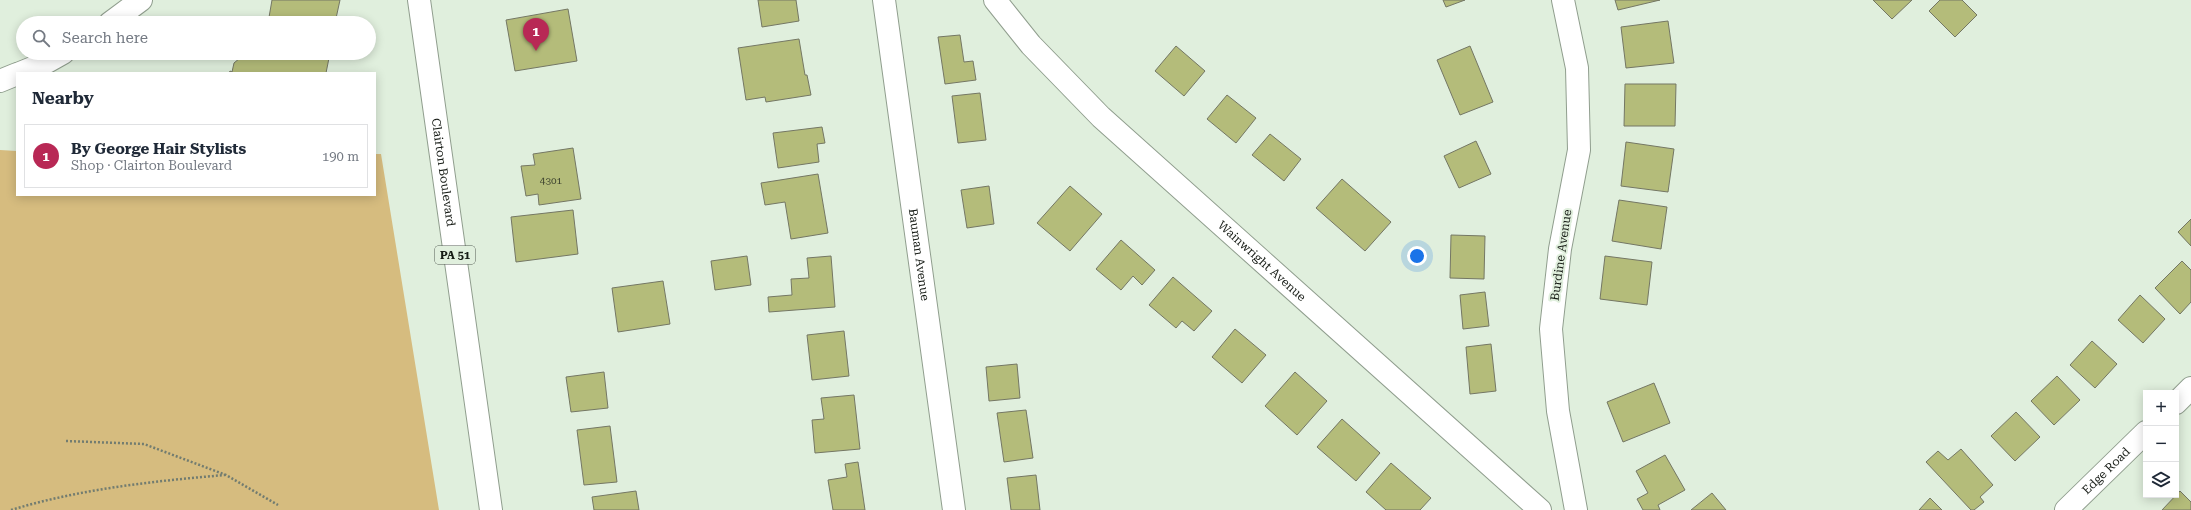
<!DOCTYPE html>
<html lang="en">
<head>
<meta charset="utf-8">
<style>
	:root { --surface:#fff; --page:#f2f2f3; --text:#1f2937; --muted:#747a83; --line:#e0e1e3; --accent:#b82855 }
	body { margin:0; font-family:"Roboto Serif",serif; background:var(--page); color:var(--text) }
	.controls { position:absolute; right:12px; bottom:12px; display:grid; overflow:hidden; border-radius:0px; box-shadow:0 2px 10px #0003 }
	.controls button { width:36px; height:36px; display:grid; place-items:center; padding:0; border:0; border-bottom:1px solid var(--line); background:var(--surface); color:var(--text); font:20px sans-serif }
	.you { position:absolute; left:1417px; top:256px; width:14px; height:14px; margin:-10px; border:3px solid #fff; border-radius:50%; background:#1a73e8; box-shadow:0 0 0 6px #1a73e833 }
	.badge { display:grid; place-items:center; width:26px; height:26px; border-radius:50%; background:var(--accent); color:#fff; font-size:13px; font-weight:700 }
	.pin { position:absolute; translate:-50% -33px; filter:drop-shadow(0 1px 2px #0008) }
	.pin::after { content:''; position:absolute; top:21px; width:14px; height:12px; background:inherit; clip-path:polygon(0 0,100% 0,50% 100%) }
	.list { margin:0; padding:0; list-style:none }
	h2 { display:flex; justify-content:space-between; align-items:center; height:52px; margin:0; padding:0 16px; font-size:17px }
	h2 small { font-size:13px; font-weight:400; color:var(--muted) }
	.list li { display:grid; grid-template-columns:26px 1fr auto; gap:12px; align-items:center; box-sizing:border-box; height:64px; margin:0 8px 8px; padding:0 8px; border:1px solid var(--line); border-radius:0px }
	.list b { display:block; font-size:15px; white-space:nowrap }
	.list p { margin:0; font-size:13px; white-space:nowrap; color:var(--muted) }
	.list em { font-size:13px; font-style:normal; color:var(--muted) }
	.icon { flex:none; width:22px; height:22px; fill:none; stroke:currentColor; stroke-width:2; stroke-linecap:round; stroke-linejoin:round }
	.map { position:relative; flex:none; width:2191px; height:510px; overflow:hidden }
	.search { position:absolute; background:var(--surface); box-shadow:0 2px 10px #0003; left:16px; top:16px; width:360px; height:44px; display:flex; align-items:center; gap:10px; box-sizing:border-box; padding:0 14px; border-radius:22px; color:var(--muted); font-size:15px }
	.panel { position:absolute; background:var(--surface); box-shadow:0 2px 10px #0003; left:16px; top:72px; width:360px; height:124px; border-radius:0px }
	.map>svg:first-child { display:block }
</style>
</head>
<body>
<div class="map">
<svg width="2191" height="510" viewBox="0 0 2191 510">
	<rect width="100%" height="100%" fill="#e0efdd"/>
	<!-- green -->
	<polygon fill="#d6bc7f" points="0,150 17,151 17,195 375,195 375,154 381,154 439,510 0,510"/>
	<!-- building -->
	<g fill="#b4bc7a" stroke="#747764">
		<polygon points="272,0 340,0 335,23 268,23"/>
		<polygon points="758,0 796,0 799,21 762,27"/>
		<polygon points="1443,0 1465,0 1446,7"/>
		<polygon points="1615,0 1660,0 1618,10"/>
		<polygon points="1873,0 1912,0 1892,19"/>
		<polygon points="1940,0 1962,0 1977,15 1955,37 1929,11"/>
		<polygon points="568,9 577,61 515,71 506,20"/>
		<polygon points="1668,21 1674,63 1626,68 1621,27"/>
		<polygon points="960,35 964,62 973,61 976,80 945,84 938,37"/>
		<polygon points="799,39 805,75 807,75 811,95 766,102 765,97 746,100 738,48"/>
		<polygon points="1176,46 1205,71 1184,96 1155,71"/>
		<polygon points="1470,46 1493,102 1460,115 1437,60"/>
		<polygon points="246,53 330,53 326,73 229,73 230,71 232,72 234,63"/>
		<polygon points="1625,84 1676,84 1675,126 1624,126"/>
		<polygon points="980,93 986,140 958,143 952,96"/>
		<polygon points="1227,95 1256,118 1236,143 1207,119"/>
		<polygon points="822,127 825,143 817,144 819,162 778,168 773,133"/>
		<polygon points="1270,134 1301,159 1284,181 1252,155"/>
		<polygon points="1476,141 1491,174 1459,188 1444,156"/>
		<polygon points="1626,142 1674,149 1668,192 1621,186"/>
		<polygon points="573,148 581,199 539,205 538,194 526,196 521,166 535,165 533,154"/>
		<polygon points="818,174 828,233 791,239 785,202 765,205 761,183"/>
		<polygon points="1342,179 1391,222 1365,251 1316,208"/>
		<polygon points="989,186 994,224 967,228 961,190"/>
		<polygon points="1070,186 1102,214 1070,251 1037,223"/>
		<polygon points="1619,200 1667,207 1661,249 1612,241"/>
		<polygon points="573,210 578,254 516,262 511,217"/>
		<polygon points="2191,219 2191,246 2178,232"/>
		<polygon points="1451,235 1485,236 1484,279 1450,278"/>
		<polygon points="1121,240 1155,270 1142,285 1133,276 1121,290 1096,269"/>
		<polygon points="747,256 751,285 715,290 711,261"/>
		<polygon points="831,256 835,307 769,312 768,297 792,295 791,279 809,278 807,258"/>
		<polygon points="1605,256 1652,262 1647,305 1600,299"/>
		<polygon points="2182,261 2191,270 2191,302 2180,314 2155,288"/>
		<polygon points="1173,277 1212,311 1194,331 1182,321 1176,328 1149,305"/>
		<polygon points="663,281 670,324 618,332 612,288"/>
		<polygon points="1485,292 1489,326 1463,329 1460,295"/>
		<polygon points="2140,295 2165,319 2143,343 2118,320"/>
		<polygon points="1235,329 1266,355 1242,383 1212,357"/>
		<polygon points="844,331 849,376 812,380 807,335"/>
		<polygon points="2092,341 2117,364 2095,388 2070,365"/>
		<polygon points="1491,344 1496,391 1470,394 1466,347"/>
		<polygon points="1017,364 1020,398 989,401 986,367"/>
		<polygon points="604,372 608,408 571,412 566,377"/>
		<polygon points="1295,372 1327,401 1297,435 1265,406"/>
		<polygon points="2057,376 2080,400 2054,425 2031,401"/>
		<polygon points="1654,383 1670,423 1623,442 1607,402"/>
		<polygon points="854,395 860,449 815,453 812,420 824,419 821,398"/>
		<polygon points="1026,410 1033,458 1004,462 997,413"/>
		<polygon points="2016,412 2040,437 2015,461 1991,436"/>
		<polygon points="1342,419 1380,453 1356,481 1317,447"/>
		<polygon points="610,426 617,482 584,485 577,430"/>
		<polygon points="1961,449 1993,485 1980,497 1984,502 1974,510 1971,510 1926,462 1938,451 1948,460"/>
		<polygon points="1665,455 1685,490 1658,505 1660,510 1643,510 1637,499 1648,493 1636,471"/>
		<polygon points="858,462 865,510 833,510 828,480 847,477 845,464"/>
		<polygon points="1391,463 1431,498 1420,510 1386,510 1366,492"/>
		<polygon points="1036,475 1040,510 1011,510 1007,478"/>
		<polygon points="636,491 639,510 594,510 592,497"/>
		<polygon points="2180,491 2191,502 2191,510 2162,510"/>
		<polygon points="1712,493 1726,510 1691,510"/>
		<polygon points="1930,498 1942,510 1919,510"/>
	</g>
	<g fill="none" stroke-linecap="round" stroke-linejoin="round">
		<defs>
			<g id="minor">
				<path id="s1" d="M884,0L954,510"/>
				<path id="s2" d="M995,0L1031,45L1101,117L1540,510"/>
				<polyline points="1563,0 1577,68 1579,150 1560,249 1551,329 1558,411 1576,510"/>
				<polyline points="2176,403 2191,388"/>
				<path id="s3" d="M2066,510L2146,432"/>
			</g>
			<g id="major">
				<polyline points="110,23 141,0"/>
				<polyline points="20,73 47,62 63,53"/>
				<polyline points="0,81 17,74"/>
			</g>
			<g id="highway">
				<path id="s4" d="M419,0L491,510"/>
			</g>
		</defs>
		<!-- minor casing -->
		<use href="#minor" stroke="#909e8e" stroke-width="24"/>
		<!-- major casing -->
		<use href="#major" stroke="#909e8e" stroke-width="24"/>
		<!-- highway casing -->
		<use href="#highway" stroke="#909e8e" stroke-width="24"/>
		<!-- path -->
		<g stroke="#727c70" stroke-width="2.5" stroke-dasharray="2 2" stroke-linecap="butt">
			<polyline points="66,441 144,444 226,475 278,505"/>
			<path d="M11,510C80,489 154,481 225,475"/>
		</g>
		<!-- minor -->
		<use href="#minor" stroke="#fff" stroke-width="22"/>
		<!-- major -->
		<use href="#major" stroke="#fff" stroke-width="22"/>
		<!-- highway -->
		<use href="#highway" stroke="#fff" stroke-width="22"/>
	</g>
	<g text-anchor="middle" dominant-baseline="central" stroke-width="4" stroke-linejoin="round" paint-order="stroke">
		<!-- number labels -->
		<g font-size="10" fill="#3e442f">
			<text x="551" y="180">4301</text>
		</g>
		<!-- shield labels -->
		<rect fill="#e0efdd" stroke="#535b52" stroke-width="1" x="435" y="246" width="40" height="18" rx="3"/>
		<g font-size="11" font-weight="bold" fill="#171c16">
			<text x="455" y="255">PA 51</text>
		</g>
		<!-- street labels -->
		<g font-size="12" fill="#171c16" stroke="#e0efdd">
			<text stroke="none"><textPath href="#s4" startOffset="174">Clairton Boulevard</textPath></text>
			<text stroke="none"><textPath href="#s1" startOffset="257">Bauman Avenue</textPath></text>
			<text transform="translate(1561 255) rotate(-82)">Burdine Avenue</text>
			<text stroke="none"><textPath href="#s2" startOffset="374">Wainwright Avenue</textPath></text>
			<text stroke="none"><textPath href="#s3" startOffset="56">Edge Road</textPath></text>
		</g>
	</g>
</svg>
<div class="controls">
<button>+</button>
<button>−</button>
<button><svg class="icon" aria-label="layers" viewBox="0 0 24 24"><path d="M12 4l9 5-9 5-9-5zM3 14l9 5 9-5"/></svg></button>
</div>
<div class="you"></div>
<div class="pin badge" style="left:536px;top:51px">1</div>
<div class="search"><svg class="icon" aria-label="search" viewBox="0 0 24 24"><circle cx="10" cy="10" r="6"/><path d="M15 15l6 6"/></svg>Search here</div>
<section class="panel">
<h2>Nearby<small></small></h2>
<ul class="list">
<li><span class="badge">1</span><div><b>By George Hair Stylists</b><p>Shop · Clairton Boulevard</p></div><em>190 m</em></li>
</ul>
</section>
</div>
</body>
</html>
